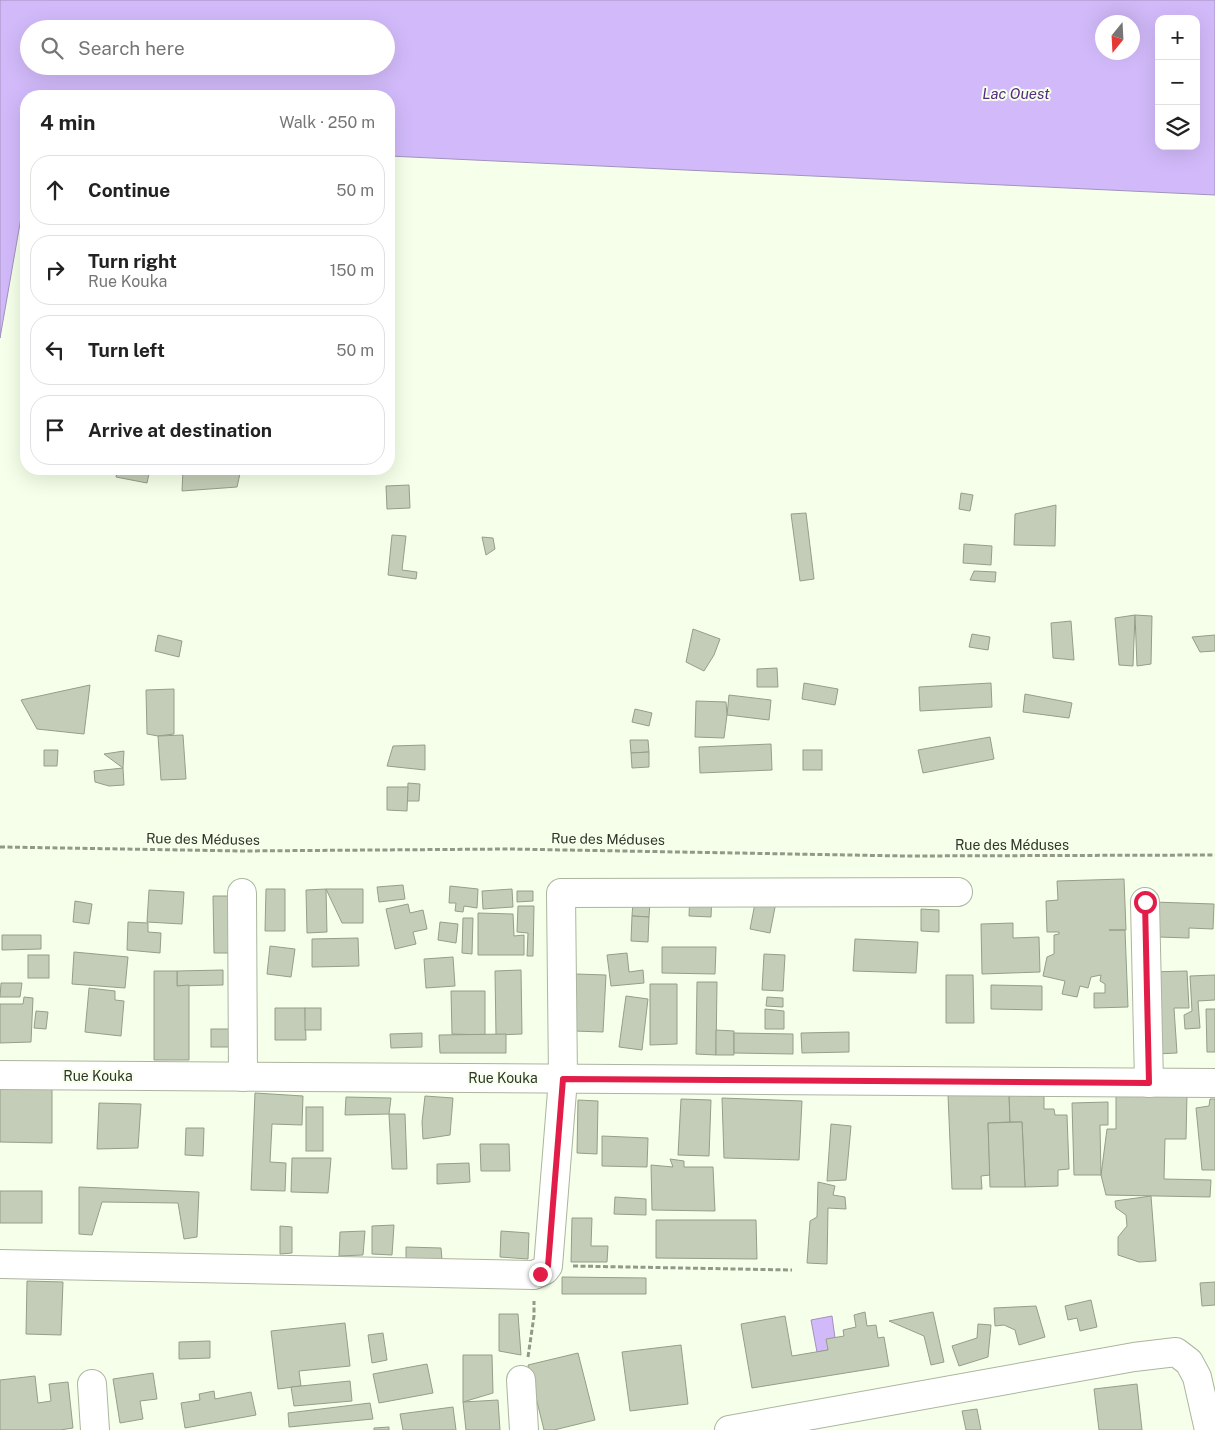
<!DOCTYPE html>
<html lang="en">
<head>
<meta charset="utf-8">
<style>
	:root { --surface:#fff; --page:#f6f6f6; --text:#222; --muted:#767676; --line:#e0e0e0 }
	body { margin:0; font-family:"Public Sans",sans-serif; background:var(--page); color:var(--text) }
	.controls { position:absolute; right:15px; top:15px; display:grid; overflow:hidden; border-radius:10px; box-shadow:0 5px 20px #0002 }
	.controls button { width:45px; height:45px; display:grid; place-items:center; padding:0; border:0; border-bottom:1px solid var(--line); background:var(--surface); color:var(--text); font:25px sans-serif }
	.compass { position:absolute; left:1095px; top:15px; width:45px; height:45px; border-radius:50%; background:var(--surface); box-shadow:0 5px 20px #0002; rotate:198deg }
	.stop { position:absolute; width:15px; height:15px; margin:-11px; border:4px solid #e11d48; border-radius:50%; background:#fff }
	.stop.end { background:#e11d48; border-color:#fff; box-shadow:0 1px 5px #0008 }
	.list { margin:0; padding:0; list-style:none }
	h2 { display:flex; justify-content:space-between; align-items:center; height:65px; margin:0; padding:0 20px; font-size:21px }
	h2 small { font-size:16px; font-weight:400; color:var(--muted) }
	.list li { display:grid; grid-template-columns:32px 1fr auto; gap:15px; align-items:center; box-sizing:border-box; height:70px; margin:0 10px 10px; padding:0 10px; border:1px solid var(--line); border-radius:20px }
	.list b { display:block; font-size:19px; white-space:nowrap }
	.list p { margin:0; font-size:16px; white-space:nowrap; color:var(--muted) }
	.list em { font-size:16px; font-style:normal; color:var(--muted) }
	.icon { flex:none; width:28px; height:28px; fill:none; stroke:currentColor; stroke-width:2; stroke-linecap:round; stroke-linejoin:round }
	.map { position:relative; flex:none; width:1215px; height:1430px; overflow:hidden }
	.search { position:absolute; background:var(--surface); box-shadow:0 5px 20px #0002; left:20px; top:20px; width:375px; height:55px; display:flex; align-items:center; gap:12px; box-sizing:border-box; padding:0 18px; border-radius:28px; color:var(--muted); font-size:19px }
	.panel { position:absolute; background:var(--surface); box-shadow:0 5px 20px #0002; left:20px; top:90px; width:375px; height:385px; border-radius:20px }
	.map>svg:first-child { display:block }
</style>
</head>
<body>
<div class="map">
<svg width="1215" height="1430" viewBox="0 0 1215 1430">
	<rect width="100%" height="100%" fill="#f5ffe9"/>
	<!-- water -->
	<g fill="#d2bafa" stroke="#a192bc" fill-rule="evenodd">
		<path d="M0,0H1215V195L389,156V96H26V189L0,338ZM1159,19H1196V146H1159ZM1102,22H1132V52H1102ZM29,29H386V66H29Z"/>
		<polygon points="832,1316 835,1338 828,1350 817,1352 811,1320"/>
	</g>
	<!-- building -->
	<g fill="#c4cdb7" stroke="#959e89">
		<polygon points="118,469 150,469 147,483 116,477"/>
		<polygon points="183,469 241,469 237,487 182,491"/>
		<polygon points="409,485 410,508 387,509 386,486"/>
		<polygon points="961,493 973,495 970,511 959,509"/>
		<polygon points="1056,505 1055,546 1014,545 1015,514"/>
		<polygon points="806,513 814,579 800,581 791,514"/>
		<polygon points="392,535 406,536 402,570 417,572 416,579 388,575"/>
		<polygon points="482,537 493,538 495,549 486,555"/>
		<polygon points="964,544 992,546 991,565 963,563"/>
		<polygon points="974,571 996,572 995,582 970,580"/>
		<polygon points="1135,615 1133,666 1119,665 1115,618"/>
		<polygon points="1135,615 1152,616 1151,664 1137,666"/>
		<polygon points="1071,621 1074,660 1053,658 1051,623"/>
		<polygon points="693,629 720,639 714,655 704,671 686,662"/>
		<polygon points="972,634 990,637 988,650 969,647"/>
		<polygon points="158,635 182,641 179,657 155,651"/>
		<polygon points="1215,635 1215,651 1200,652 1192,637"/>
		<polygon points="777,668 778,687 757,687 757,669"/>
		<polygon points="804,683 838,689 835,705 802,699"/>
		<polygon points="991,683 992,707 920,711 919,687"/>
		<polygon points="90,685 84,734 37,729 21,700"/>
		<polygon points="174,689 174,734 158,736 147,734 146,690"/>
		<polygon points="1025,694 1072,703 1069,718 1023,712"/>
		<polygon points="729,695 771,700 769,720 727,715"/>
		<polygon points="696,701 726,702 727,715 724,738 695,737"/>
		<polygon points="635,709 652,713 649,726 632,722"/>
		<polygon points="183,735 186,779 161,780 158,736"/>
		<polygon points="990,737 994,759 923,773 918,750"/>
		<polygon points="630,740 648,740 649,752 631,753"/>
		<polygon points="771,744 772,770 700,773 699,747"/>
		<polygon points="425,745 425,770 387,766 393,746"/>
		<polygon points="44,750 58,750 57,766 44,766"/>
		<rect x="803" y="750" width="19" height="20"/>
		<polygon points="124,751 123,768 104,754"/>
		<polygon points="649,752 649,767 632,768 631,753"/>
		<polygon points="123,768 124,785 109,786 95,782 94,771"/>
		<polygon points="408,783 420,784 419,801 407,801"/>
		<polygon points="387,787 408,787 407,811 387,810"/>
		<polygon points="1124,879 1126,930 1109,930 1125,930 1128,1007 1094,1008 1094,993 1105,993 1105,984 1100,981 1101,975 1091,977 1088,988 1080,986 1077,997 1062,994 1065,981 1043,976 1047,957 1054,954 1054,935 1059,934 1059,932 1047,932 1046,901 1058,900 1057,881"/>
		<polygon points="403,885 405,899 379,902 377,887"/>
		<polygon points="450,886 478,889 477,908 464,906 463,912 455,911 456,903 449,903"/>
		<polygon points="266,889 285,889 285,931 265,931"/>
		<polygon points="326,889 327,932 307,933 306,890"/>
		<polygon points="326,889 363,889 363,923 342,923"/>
		<polygon points="512,889 513,907 483,909 482,891"/>
		<polygon points="149,890 184,892 182,924 147,922"/>
		<polygon points="517,891 533,891 533,901 517,902"/>
		<polygon points="690,892 712,893 711,917 689,916"/>
		<polygon points="757,893 777,897 770,933 750,929"/>
		<polygon points="213,896 232,896 233,953 214,953"/>
		<polygon points="75,901 92,904 89,924 73,922"/>
		<polygon points="633,901 650,902 649,917 632,916"/>
		<polygon points="1153,902 1214,904 1213,929 1189,928 1189,938 1158,937"/>
		<polygon points="408,904 410,913 423,910 427,929 413,932 416,944 395,949 386,909"/>
		<polygon points="518,906 534,906 533,956 527,956 528,933 517,932"/>
		<polygon points="921,909 939,910 939,932 921,931"/>
		<polygon points="478,913 513,914 514,936 524,935 524,955 478,955"/>
		<polygon points="632,916 649,917 648,942 631,941"/>
		<polygon points="463,918 473,918 472,954 462,953"/>
		<polygon points="128,922 148,923 148,932 161,933 160,953 127,950"/>
		<polygon points="440,922 458,924 456,943 438,940"/>
		<polygon points="1013,923 1013,938 1039,937 1040,972 982,974 981,924"/>
		<polygon points="2,935 41,935 41,949 2,950"/>
		<polygon points="358,938 359,966 312,967 312,939"/>
		<polygon points="855,939 918,942 916,973 853,971"/>
		<polygon points="270,946 295,949 291,977 267,974"/>
		<polygon points="662,947 716,947 715,974 662,973"/>
		<polygon points="74,952 128,957 125,988 72,984"/>
		<polygon points="627,953 629,972 643,970 644,983 611,986 607,955"/>
		<polygon points="764,954 785,955 783,991 762,990"/>
		<rect x="28" y="955" width="21" height="23"/>
		<polygon points="453,957 455,986 426,988 424,959"/>
		<polygon points="223,970 223,985 177,986 177,971"/>
		<polygon points="521,970 522,1034 496,1035 495,971"/>
		<polygon points="154,971 177,971 177,986 189,985 189,1060 154,1060"/>
		<polygon points="1187,971 1189,1008 1174,1008 1177,1053 1155,1054 1150,972"/>
		<polygon points="576,974 606,975 603,1032 574,1031"/>
		<polygon points="946,975 973,975 974,1023 946,1023"/>
		<polygon points="1215,975 1215,1000 1198,1001 1200,1028 1185,1029 1184,1015 1192,1011 1190,976"/>
		<polygon points="697,982 717,982 716,1055 696,1054"/>
		<polygon points="1,983 22,983 20,997 0,997"/>
		<polygon points="650,984 677,984 677,1044 650,1045"/>
		<polygon points="991,985 1042,986 1042,1010 991,1009"/>
		<polygon points="89,988 115,991 115,1000 124,1001 121,1036 85,1032"/>
		<polygon points="451,991 485,991 485,1035 452,1034"/>
		<polygon points="626,996 648,999 642,1050 619,1047"/>
		<polygon points="24,997 33,998 31,1042 0,1043 0,1004 23,1004"/>
		<polygon points="767,997 783,998 783,1007 766,1006"/>
		<polygon points="275,1008 305,1008 306,1040 275,1040"/>
		<rect x="305" y="1008" width="16" height="22"/>
		<polygon points="765,1009 784,1011 784,1029 765,1029"/>
		<polygon points="1206,1009 1215,1009 1215,1052 1207,1052"/>
		<polygon points="36,1011 48,1012 46,1029 34,1028"/>
		<rect x="211" y="1029" width="21" height="18"/>
		<polygon points="716,1030 734,1031 734,1055 716,1055"/>
		<polygon points="849,1032 849,1052 802,1053 801,1033"/>
		<polygon points="422,1033 422,1047 391,1048 390,1034"/>
		<polygon points="734,1033 793,1034 793,1054 734,1053"/>
		<polygon points="506,1034 506,1053 440,1053 439,1035"/>
		<polygon points="0,1087 52,1088 52,1143 0,1142"/>
		<polygon points="1116,1092 1187,1093 1186,1139 1165,1139 1164,1179 1211,1180 1210,1197 1106,1195 1101,1175 1107,1129 1116,1129"/>
		<polygon points="255,1093 303,1096 302,1125 272,1124 270,1162 286,1163 285,1191 251,1190"/>
		<polygon points="1009,1093 1010,1122 988,1123 990,1175 981,1176 982,1189 952,1189 948,1095"/>
		<polygon points="1009,1093 1026,1093 1026,1096 1044,1096 1044,1109 1054,1109 1055,1115 1067,1115 1069,1169 1058,1170 1058,1186 1025,1187 1022,1122 1010,1122"/>
		<polygon points="425,1096 453,1098 450,1135 423,1139 422,1122"/>
		<polygon points="346,1097 391,1098 389,1114 345,1115"/>
		<polygon points="722,1098 802,1101 799,1160 724,1158"/>
		<polygon points="681,1099 711,1100 709,1156 678,1155"/>
		<polygon points="1210,1099 1215,1099 1215,1170 1202,1170 1196,1108 1209,1106"/>
		<polygon points="578,1100 598,1101 597,1154 577,1153"/>
		<polygon points="1108,1102 1108,1125 1100,1125 1101,1175 1074,1175 1072,1103"/>
		<polygon points="99,1103 141,1104 138,1148 97,1149"/>
		<rect x="306" y="1107" width="17" height="44"/>
		<polygon points="389,1114 405,1114 407,1169 392,1169"/>
		<polygon points="1022,1122 1025,1187 990,1187 988,1123"/>
		<polygon points="831,1124 851,1126 846,1180 827,1181"/>
		<polygon points="186,1128 204,1128 203,1156 185,1155"/>
		<polygon points="602,1136 648,1138 647,1167 602,1166"/>
		<polygon points="480,1144 509,1144 510,1171 481,1171"/>
		<polygon points="292,1158 331,1158 328,1193 291,1192"/>
		<polygon points="670,1159 684,1161 684,1167 713,1167 715,1211 652,1210 651,1165 673,1167"/>
		<polygon points="469,1163 470,1182 437,1184 437,1164"/>
		<polygon points="818,1182 835,1186 833,1195 845,1197 846,1209 828,1208 827,1264 807,1263 810,1221 817,1217"/>
		<polygon points="79,1187 199,1192 197,1237 184,1239 178,1203 102,1202 92,1235 79,1234"/>
		<rect x="0" y="1191" width="42" height="32"/>
		<polygon points="1151,1196 1156,1261 1139,1262 1118,1255 1118,1237 1127,1226 1126,1215 1116,1208 1115,1201"/>
		<polygon points="615,1197 646,1199 646,1215 614,1214"/>
		<polygon points="572,1218 592,1218 591,1246 608,1246 607,1262 571,1262"/>
		<polygon points="656,1220 756,1220 757,1259 656,1258"/>
		<polygon points="394,1225 392,1255 372,1254 372,1226"/>
		<polygon points="280,1226 292,1227 292,1253 280,1254"/>
		<polygon points="365,1231 363,1255 339,1256 340,1232"/>
		<polygon points="501,1231 529,1233 528,1259 500,1257"/>
		<polygon points="406,1247 441,1248 442,1260 406,1259"/>
		<polygon points="562,1277 646,1278 646,1294 562,1294"/>
		<polygon points="27,1281 63,1282 61,1335 26,1334"/>
		<polygon points="1215,1282 1215,1305 1202,1306 1200,1283"/>
		<polygon points="1091,1300 1097,1327 1080,1331 1077,1318 1068,1320 1065,1306"/>
		<polygon points="1036,1306 1045,1337 1019,1345 1015,1330 1004,1325 995,1326 994,1308"/>
		<polygon points="865,1312 867,1326 876,1325 878,1338 884,1337 889,1366 752,1388 741,1324 785,1316 792,1356 828,1350 826,1339 844,1336 843,1330 856,1327 854,1315"/>
		<polygon points="933,1312 944,1362 931,1365 924,1336 889,1321"/>
		<polygon points="499,1314 518,1314 521,1355 499,1351"/>
		<polygon points="345,1323 350,1366 299,1371 301,1386 278,1389 271,1331"/>
		<polygon points="978,1324 991,1325 988,1357 959,1366 952,1346 977,1338"/>
		<polygon points="383,1333 387,1360 372,1363 368,1335"/>
		<polygon points="210,1341 210,1358 179,1359 179,1342"/>
		<polygon points="681,1345 688,1404 630,1411 622,1352"/>
		<polygon points="578,1353 595,1420 554,1430 544,1430 528,1365"/>
		<polygon points="463,1355 492,1355 493,1393 463,1402"/>
		<polygon points="427,1364 433,1393 379,1403 373,1374"/>
		<polygon points="153,1373 157,1399 140,1401 143,1419 120,1423 113,1379"/>
		<polygon points="35,1376 38,1403 51,1401 49,1384 68,1382 73,1428 60,1430 0,1430 0,1380"/>
		<polygon points="350,1381 352,1401 294,1406 291,1387"/>
		<polygon points="1137,1384 1142,1430 1099,1430 1094,1389"/>
		<polygon points="214,1391 215,1399 251,1392 256,1415 185,1428 181,1403 200,1400 199,1394"/>
		<polygon points="498,1400 500,1430 466,1430 463,1402"/>
		<polygon points="370,1403 373,1419 289,1427 288,1413"/>
		<polygon points="453,1407 456,1430 403,1430 400,1414"/>
		<polygon points="977,1409 981,1430 966,1430 962,1411"/>
		<polygon points="389,1427 389,1430 374,1430 374,1428"/>
	</g>
	<g fill="none" stroke-linecap="round" stroke-linejoin="round">
		<defs>
			<g id="minor">
				<polyline points="242,893 243,1077"/>
				<polyline points="1145,902 1149,1083"/>
				<polyline points="0,1075 1215,1083"/>
				<polyline points="0,1264 534,1275 545,1270 548,1266 563,1079 561,893 958,892"/>
				<polyline points="521,1380 524,1430"/>
				<polyline points="92,1384 95,1430"/>
				<polyline points="729,1430 1134,1357 1176,1352 1189,1362 1197,1377 1209,1430"/>
			</g>
		</defs>
		<!-- minor casing -->
		<use href="#minor" stroke="#acb5a0" stroke-width="30"/>
		<!-- path -->
		<g stroke="#929989" stroke-width="3" stroke-dasharray="5 2.5" stroke-linecap="butt">
			<polyline points="0,847 241,851 510,849 905,856 1215,855"/>
			<polyline points="573,1266 792,1270"/>
			<polyline points="528,1357 534,1316 534,1301"/>
		</g>
		<!-- minor -->
		<use href="#minor" stroke="#fff" stroke-width="28"/>
	</g>
	<g fill="none" stroke-linecap="round" stroke-linejoin="round">
		<!-- route -->
		<polyline stroke="#e11d48" stroke-width="6" points="540,1274 548,1266 563,1079 1149,1083 1145,902"/>
	</g>
	<g text-anchor="middle" dominant-baseline="central" stroke-width="4" stroke-linejoin="round" paint-order="stroke">
		<!-- street labels -->
		<g font-size="14" fill="#30342b" stroke="#f5ffe9">
			<text transform="translate(203 839) rotate(1)">Rue des Méduses</text>
			<text transform="translate(608 839) rotate(1)">Rue des Méduses</text>
			<text x="1012" y="845">Rue des Méduses</text>
			<text x="98" y="1076">Rue Kouka</text>
			<text x="503" y="1078">Rue Kouka</text>
		</g>
		<!-- water labels -->
		<g font-size="15" font-style="italic" fill="#542a84" stroke="#f5ffe9">
			<text x="1016" y="93">Lac Ouest</text>
		</g>
	</g>
</svg>
<div class="controls">
<button>+</button>
<button>−</button>
<button><svg class="icon" aria-label="layers" viewBox="0 0 24 24"><path d="M12 4l9 5-9 5-9-5zM3 14l9 5 9-5"/></svg></button>
</div>
<svg class="compass" viewBox="-18 -18 36 36"><path d="M0-13l5 13h-10z" fill="#e53935"/><path d="M0 13l5-13h-10z" fill="#767676"/></svg>
<div class="stop" style="left:1145px;top:902px"></div>
<div class="stop end" style="left:540px;top:1274px"></div>
<div class="search"><svg class="icon" aria-label="search" viewBox="0 0 24 24"><circle cx="10" cy="10" r="6"/><path d="M15 15l6 6"/></svg>Search here</div>
<section class="panel">
<h2>4 min<small>Walk · 250 m</small></h2>
<ul class="list">
<li><svg class="icon" aria-label="ahead" viewBox="0 0 24 24"><path d="M12 20V5M6 11l6-6 6 6"/></svg><div><b>Continue</b></div><em>50 m</em></li>
<li><svg class="icon" aria-label="right" viewBox="0 0 24 24"><path d="M7 20v-9h11M14 6l5 5-5 5"/></svg><div><b>Turn right</b><p>Rue Kouka</p></div><em>150 m</em></li>
<li><svg class="icon" aria-label="left" viewBox="0 0 24 24"><path d="M17 20v-9H6M10 6l-5 5 5 5"/></svg><div><b>Turn left</b></div><em>50 m</em></li>
<li><svg class="icon" aria-label="arrive" viewBox="0 0 24 24"><path d="M6 21V4h12l-3 4 3 4H6"/></svg><div><b>Arrive at destination</b></div></li>
</ul>
</section>
</div>
</body>
</html>
